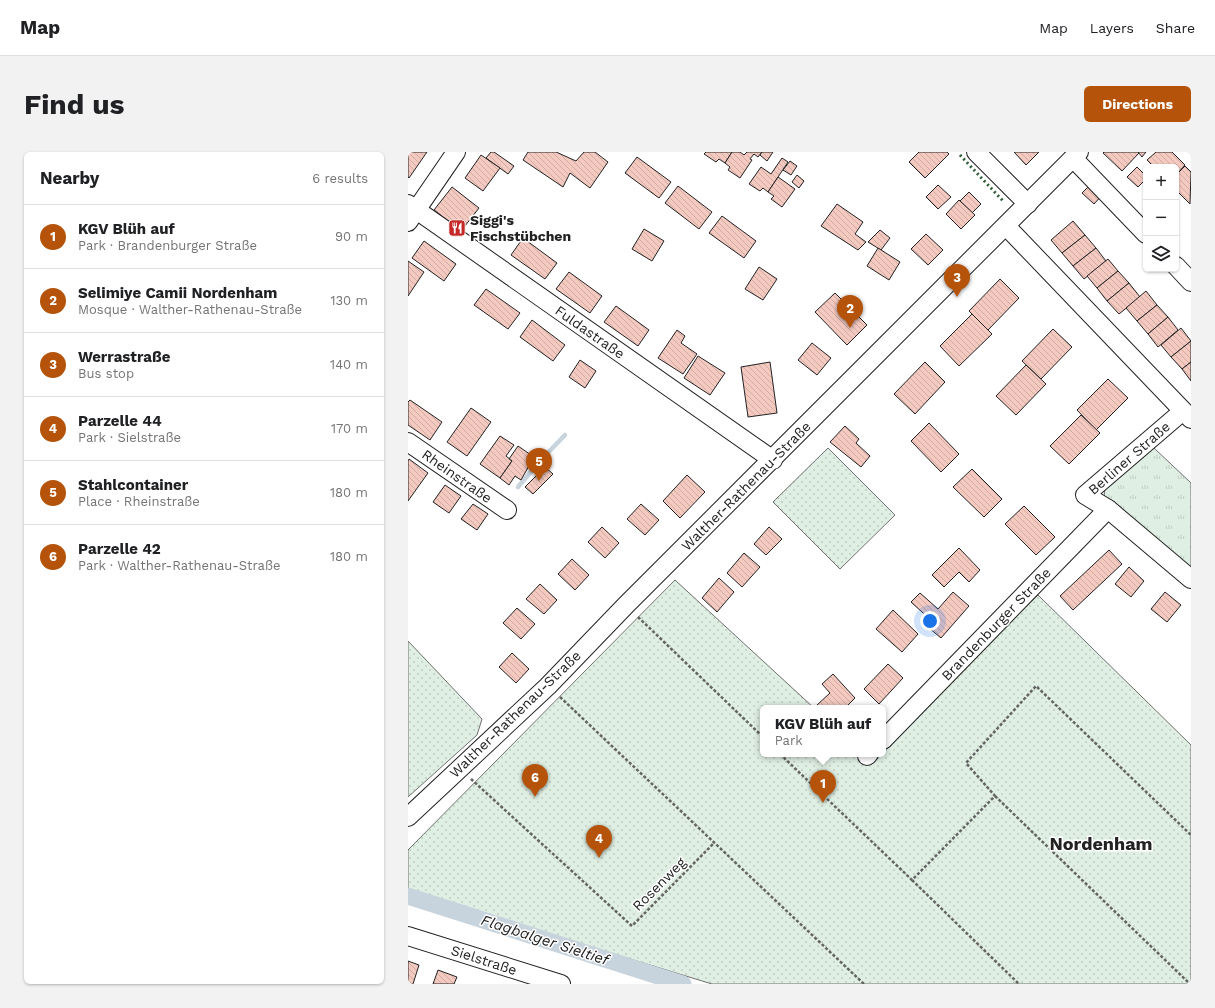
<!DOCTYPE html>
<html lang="en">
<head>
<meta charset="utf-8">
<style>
	:root { --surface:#fff; --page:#f2f2f2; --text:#202124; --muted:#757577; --line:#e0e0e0; --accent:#b45309 }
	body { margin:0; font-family:"Work Sans",sans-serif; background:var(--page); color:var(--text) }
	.controls { position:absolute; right:12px; top:12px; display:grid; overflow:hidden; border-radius:6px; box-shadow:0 1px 3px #0004 }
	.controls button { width:36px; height:36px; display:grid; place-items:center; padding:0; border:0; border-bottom:1px solid var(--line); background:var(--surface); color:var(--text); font:20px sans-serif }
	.you { position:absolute; left:522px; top:469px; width:14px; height:14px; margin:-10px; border:3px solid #fff; border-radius:50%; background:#1a73e8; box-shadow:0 0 0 6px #1a73e833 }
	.badge { display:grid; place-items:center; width:26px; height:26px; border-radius:50%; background:var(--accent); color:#fff; font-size:13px; font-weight:700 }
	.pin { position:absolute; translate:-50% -33px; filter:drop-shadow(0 1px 2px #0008) }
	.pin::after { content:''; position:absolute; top:21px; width:14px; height:12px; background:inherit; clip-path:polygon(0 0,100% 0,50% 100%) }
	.popup { position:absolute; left:352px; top:553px; width:126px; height:52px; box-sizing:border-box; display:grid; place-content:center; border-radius:6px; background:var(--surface); filter:drop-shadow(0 1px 3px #0005); font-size:13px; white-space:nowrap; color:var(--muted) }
	.popup b { font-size:15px; color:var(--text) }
	.popup::after { content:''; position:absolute; left:50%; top:100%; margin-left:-8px; border:8px solid transparent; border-top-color:var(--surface) }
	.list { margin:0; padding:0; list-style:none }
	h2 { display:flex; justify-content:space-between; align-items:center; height:52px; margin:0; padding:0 16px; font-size:17px }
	h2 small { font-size:13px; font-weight:400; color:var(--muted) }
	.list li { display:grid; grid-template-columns:26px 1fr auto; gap:12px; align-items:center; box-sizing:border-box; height:64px; padding:0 16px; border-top:1px solid var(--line) }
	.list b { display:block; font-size:15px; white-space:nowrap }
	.list p { margin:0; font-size:13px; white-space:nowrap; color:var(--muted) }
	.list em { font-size:13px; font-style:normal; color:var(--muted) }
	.icon { flex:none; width:22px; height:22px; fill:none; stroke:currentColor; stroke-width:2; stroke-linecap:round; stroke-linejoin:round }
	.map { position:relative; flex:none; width:783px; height:832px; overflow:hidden; border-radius:6px }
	header { display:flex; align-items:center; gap:24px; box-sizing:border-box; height:56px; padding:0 20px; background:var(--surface); border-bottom:1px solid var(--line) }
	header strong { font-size:19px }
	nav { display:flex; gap:22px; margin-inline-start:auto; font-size:14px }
	.intro { display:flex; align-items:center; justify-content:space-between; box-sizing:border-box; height:96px; padding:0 24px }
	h1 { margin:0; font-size:28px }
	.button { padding:10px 18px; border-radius:6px; background:var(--accent); color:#fff; font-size:14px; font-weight:700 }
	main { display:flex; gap:24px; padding:0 24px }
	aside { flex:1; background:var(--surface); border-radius:6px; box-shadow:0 1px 3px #0004 }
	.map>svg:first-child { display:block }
</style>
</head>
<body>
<header>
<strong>Map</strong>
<nav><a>Map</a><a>Layers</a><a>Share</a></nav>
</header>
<div class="intro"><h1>Find us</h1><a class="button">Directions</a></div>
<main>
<aside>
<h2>Nearby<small>6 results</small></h2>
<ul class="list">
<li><span class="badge">1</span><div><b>KGV Blüh auf</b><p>Park · Brandenburger Straße</p></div><em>90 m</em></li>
<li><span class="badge">2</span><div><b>Selimiye Camii Nordenham</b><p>Mosque · Walther-Rathenau-Straße</p></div><em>130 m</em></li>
<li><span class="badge">3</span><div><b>Werrastraße</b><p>Bus stop</p></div><em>140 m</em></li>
<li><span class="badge">4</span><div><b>Parzelle 44</b><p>Park · Sielstraße</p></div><em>170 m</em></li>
<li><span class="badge">5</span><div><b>Stahlcontainer</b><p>Place · Rheinstraße</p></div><em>180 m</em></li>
<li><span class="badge">6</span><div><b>Parzelle 42</b><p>Park · Walther-Rathenau-Straße</p></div><em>180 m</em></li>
</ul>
</aside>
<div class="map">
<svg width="783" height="832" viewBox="0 0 783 832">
	<defs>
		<pattern id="grass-dots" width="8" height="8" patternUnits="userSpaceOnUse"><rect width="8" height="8" fill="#e0efe3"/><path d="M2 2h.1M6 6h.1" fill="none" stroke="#c0cdc2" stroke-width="1.8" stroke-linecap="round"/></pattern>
		<pattern id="park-tufts" width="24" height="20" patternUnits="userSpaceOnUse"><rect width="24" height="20" fill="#e0efe3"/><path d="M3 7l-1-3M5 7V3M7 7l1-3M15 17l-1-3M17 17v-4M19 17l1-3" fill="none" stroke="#c0cdc2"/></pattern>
		<pattern id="building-back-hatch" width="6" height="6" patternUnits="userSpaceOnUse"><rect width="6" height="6" fill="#f3c9c0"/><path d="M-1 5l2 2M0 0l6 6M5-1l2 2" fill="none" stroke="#d0aca5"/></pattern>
	</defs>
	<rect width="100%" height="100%" fill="#fff"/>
	<!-- grass -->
	<g fill="url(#grass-dots)" stroke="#6f6f6f">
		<polygon points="420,296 487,363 432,417 365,350"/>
		<polygon points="267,428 406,556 355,556 355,602 475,602 475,589 630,443 783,593 783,832 304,832 0,739 0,698"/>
		<polygon points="0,489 74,567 69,583 0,645"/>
	</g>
	<!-- park -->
	<polygon fill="url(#park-tufts)" stroke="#6f6f6f" points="738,295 746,296 783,331 783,419 696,346 697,333"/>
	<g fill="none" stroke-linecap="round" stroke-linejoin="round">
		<!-- stream -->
		<polyline stroke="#c7d3dd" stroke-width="4.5" points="110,335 131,310 157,283"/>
		<!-- canal -->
		<polyline stroke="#c7d3dd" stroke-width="17" points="0,744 275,832"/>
	</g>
	<!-- building -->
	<g fill="url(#building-back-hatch)" stroke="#222">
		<polygon points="0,0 19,0 1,26 0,25"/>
		<polygon points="83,0 86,0 106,14 100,22 78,6"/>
		<polygon points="120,0 148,0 168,9 176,0 187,0 200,10 182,36 162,21 155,35 115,8"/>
		<polygon points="298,0 324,0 317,11 311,7 308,10 296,2"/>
		<polygon points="324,0 332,0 336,3 339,0 354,0 350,5 346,2 342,7 344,8 332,26 320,18 322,15 317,11"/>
		<polygon points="354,0 365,0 359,9 352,3"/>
		<polygon points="511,0 539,0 541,2 517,26 501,10"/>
		<polygon points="606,0 631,0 618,13"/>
		<polygon points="696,0 730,0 731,1 714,19 695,1"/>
		<polygon points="730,0 738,0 734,5"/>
		<polygon points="748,0 764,0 777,13 768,23 768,15 746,15 739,8"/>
		<polygon points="73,3 92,16 75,39 57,26"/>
		<polygon points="229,5 263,30 251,46 217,21"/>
		<polygon points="374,6 380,10 360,40 355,36 352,39 341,32 353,15 363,22"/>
		<polygon points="382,9 389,14 383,23 375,18"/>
		<polygon points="777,14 783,20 782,52 768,38 768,23"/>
		<polygon points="729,15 738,24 738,27 730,35 719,25"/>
		<polygon points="389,23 396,29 391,36 384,30"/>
		<polygon points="370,25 387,37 374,55 363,47 366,44 360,40"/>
		<polygon points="685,30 696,41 686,52 674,41"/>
		<polygon points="530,33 543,45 530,57 518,45"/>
		<polygon points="270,34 304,60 291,77 257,51"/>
		<polygon points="44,35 71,56 53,79 26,58"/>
		<polygon points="561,40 573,52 564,61 552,49"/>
		<polygon points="551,48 567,63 553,77 538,62"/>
		<polygon points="429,52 455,70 447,82 458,90 450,98 413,74"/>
		<polygon points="314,64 348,89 336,106 301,81"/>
		<polygon points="665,69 677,83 654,101 643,88"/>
		<polygon points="236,77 256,89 244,109 224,97"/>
		<polygon points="472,78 482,86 473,98 460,90"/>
		<polygon points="518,82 535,98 520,113 503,97"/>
		<polygon points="677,83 688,96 665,114 654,101"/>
		<polygon points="115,86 149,111 137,127 103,103"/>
		<polygon points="16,89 48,112 36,129 4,106"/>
		<polygon points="470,96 492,110 481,128 459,114"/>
		<polygon points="688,96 698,109 676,127 665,114"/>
		<polygon points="700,107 710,119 689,136 679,124"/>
		<polygon points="0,109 16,120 0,144"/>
		<polygon points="351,115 369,127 355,148 337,137"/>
		<polygon points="710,119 721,131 699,149 689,136"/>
		<polygon points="161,120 194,144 182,161 148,137"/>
		<polygon points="592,127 611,146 580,178 561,159"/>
		<polygon points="721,131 732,145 711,162 699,149"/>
		<polygon points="78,137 112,161 100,177 66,153"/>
		<polygon points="738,139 749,153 729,169 718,156"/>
		<polygon points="427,141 459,173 439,193 407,160"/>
		<polygon points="749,153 760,165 740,182 729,169"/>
		<polygon points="208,154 241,178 230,194 196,170"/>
		<polygon points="564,162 584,182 551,214 532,194"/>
		<polygon points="760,165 770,178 750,195 740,182"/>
		<polygon points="124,168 157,193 145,209 112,185"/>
		<polygon points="773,176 783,189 763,205 753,193"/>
		<polygon points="645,177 664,195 633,227 614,209"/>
		<polygon points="269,178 277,184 273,191 289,202 275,222 250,206"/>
		<polygon points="783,189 783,210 774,217 763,205"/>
		<polygon points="404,191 423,206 409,223 390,208"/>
		<polygon points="290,204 317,221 302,243 276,226"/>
		<polygon points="172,208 188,219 177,236 161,225"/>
		<polygon points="362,210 369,261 340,265 333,215"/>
		<polygon points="517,210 537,230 507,262 486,242"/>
		<polygon points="783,210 783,229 774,217"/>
		<polygon points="618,213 638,232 608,263 588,244"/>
		<polygon points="700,227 720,246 688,278 669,258"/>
		<polygon points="2,248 34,270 22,288 0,273 0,250"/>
		<polygon points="63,256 83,270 59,304 39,290"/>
		<polygon points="673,263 692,281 661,312 642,294"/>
		<polygon points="521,271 551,302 533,320 503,289"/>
		<polygon points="437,274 451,287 448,291 462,304 453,315 422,290"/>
		<polygon points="92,284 106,293 98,304 104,309 92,326 72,312"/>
		<polygon points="110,294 126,305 113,328 107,324 101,333 92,326 104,309 101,307"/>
		<polygon points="1,307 20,321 0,349 0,309"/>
		<polygon points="137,315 145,322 125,342 117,335"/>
		<polygon points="564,317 594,347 576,365 545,335"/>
		<polygon points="279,323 297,340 272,366 255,349"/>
		<polygon points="37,333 53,344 41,361 25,350"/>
		<polygon points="65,352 80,362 69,378 53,367"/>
		<polygon points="233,352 251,368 237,383 219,367"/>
		<polygon points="616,354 647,385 628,403 597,372"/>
		<polygon points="194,375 211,391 197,406 180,390"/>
		<polygon points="361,375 374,387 358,403 346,392"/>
		<polygon points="551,396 572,418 561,430 551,420 536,435 524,423"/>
		<polygon points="701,398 714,412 665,458 652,444"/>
		<polygon points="336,401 352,415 334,435 319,421"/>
		<polygon points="164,407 181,423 167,438 150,422"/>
		<polygon points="721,415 736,429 723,445 707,432"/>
		<polygon points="311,426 326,440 309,460 294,446"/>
		<polygon points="132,432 149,448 136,462 118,447"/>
		<polygon points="545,440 561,454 533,486 521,476 526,471 503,450 512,441 530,457"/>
		<polygon points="757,440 773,453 759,470 743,457"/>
		<polygon points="109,456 127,472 113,487 95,471"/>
		<polygon points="485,458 510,482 494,500 468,477"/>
		<polygon points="104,501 121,517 108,531 91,515"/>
		<polygon points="480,512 495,526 471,552 456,537"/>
		<polygon points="425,522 447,546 437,556 412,556 409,553 422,541 414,532"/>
		<polygon points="0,809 11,813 5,832 0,832"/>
		<polygon points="30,818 49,825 46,832 25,832"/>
	</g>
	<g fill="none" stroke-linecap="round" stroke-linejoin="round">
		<defs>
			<g id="minor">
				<polyline points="568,0 620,52"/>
				<polyline points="665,6 738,82"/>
				<polyline points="0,52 365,308"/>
				<polyline points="0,70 48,0"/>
				<polyline points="598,74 783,267"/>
				<polyline points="768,114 783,130"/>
				<polyline points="775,259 677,343 700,357 783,427"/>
				<polyline points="0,290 99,358"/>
				<polyline points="475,588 700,357"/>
				<polyline points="459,604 461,602"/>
				<polyline points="0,665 140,534 218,453 671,0"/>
				<polyline points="0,784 153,832"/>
			</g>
		</defs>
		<!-- minor casing -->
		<use href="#minor" stroke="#222" stroke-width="20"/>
		<!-- path -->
		<g stroke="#646464" stroke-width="2.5" stroke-dasharray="3 2" stroke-linecap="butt">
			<polyline points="230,465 355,585"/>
			<polyline points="152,545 456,832"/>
			<polyline points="372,602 504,728 587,644 558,611 628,534 783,683"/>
			<polyline points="63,627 224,774 306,691"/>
			<polyline points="587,644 782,832"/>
			<polyline points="504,728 611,832"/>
		</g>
		<!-- minor -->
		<use href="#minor" stroke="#fff" stroke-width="18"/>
		<!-- hedge -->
		<polyline stroke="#2f5e38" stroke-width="3" stroke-dasharray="2 3" stroke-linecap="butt" points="552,3 596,50"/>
	</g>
	<!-- icons -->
	<defs>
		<symbol id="restaurant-square" viewBox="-11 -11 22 22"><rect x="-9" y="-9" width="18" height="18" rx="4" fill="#c62828" stroke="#fff"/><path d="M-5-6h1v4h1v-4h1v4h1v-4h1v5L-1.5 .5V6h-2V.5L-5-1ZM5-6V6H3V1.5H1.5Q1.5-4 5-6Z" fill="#fff"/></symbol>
	</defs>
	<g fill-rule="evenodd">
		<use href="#restaurant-square" x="39" y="66" width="20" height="20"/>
	</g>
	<g text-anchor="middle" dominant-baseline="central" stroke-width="3" stroke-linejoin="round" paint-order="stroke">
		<!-- poi labels -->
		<g font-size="14" font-weight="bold" fill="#222" stroke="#fff" text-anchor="start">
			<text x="62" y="68">Siggi's<tspan x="62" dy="16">Fischstübchen</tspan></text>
		</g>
		<!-- street labels -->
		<g font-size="14" fill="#222" stroke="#fff">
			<text transform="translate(182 180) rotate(35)">Fuldastraße</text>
			<text transform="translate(721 306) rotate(-41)">Berliner Straße</text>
			<text transform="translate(49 324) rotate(35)">Rheinstraße</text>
			<text transform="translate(338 334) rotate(-45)">Walther-Rathenau-Straße</text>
			<text transform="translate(588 472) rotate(-46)">Brandenburger Straße</text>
			<text transform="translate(107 562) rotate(-44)">Walther-Rathenau-Straße</text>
			<text transform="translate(251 732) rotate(-45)">Rosenweg</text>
			<text transform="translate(76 808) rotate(18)">Sielstraße</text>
		</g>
		<!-- water labels -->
		<g font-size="15" font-style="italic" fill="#222" stroke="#fff">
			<text transform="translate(137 788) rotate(18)">Flagbalger Sieltief</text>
		</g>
		<!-- district labels -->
		<g font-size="18" font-weight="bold" fill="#222" stroke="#fff">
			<text x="693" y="691">Nordenham</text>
		</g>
	</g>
</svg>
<div class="controls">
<button>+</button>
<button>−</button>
<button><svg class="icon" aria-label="layers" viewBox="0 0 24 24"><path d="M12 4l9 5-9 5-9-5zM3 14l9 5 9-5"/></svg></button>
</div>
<div class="you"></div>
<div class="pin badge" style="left:415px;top:651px">1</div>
<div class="popup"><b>KGV Blüh auf</b>Park</div>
<div class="pin badge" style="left:442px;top:176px">2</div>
<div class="pin badge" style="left:549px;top:145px">3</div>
<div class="pin badge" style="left:191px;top:706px">4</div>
<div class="pin badge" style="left:131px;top:329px">5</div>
<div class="pin badge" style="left:127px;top:645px">6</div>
</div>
</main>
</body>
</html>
